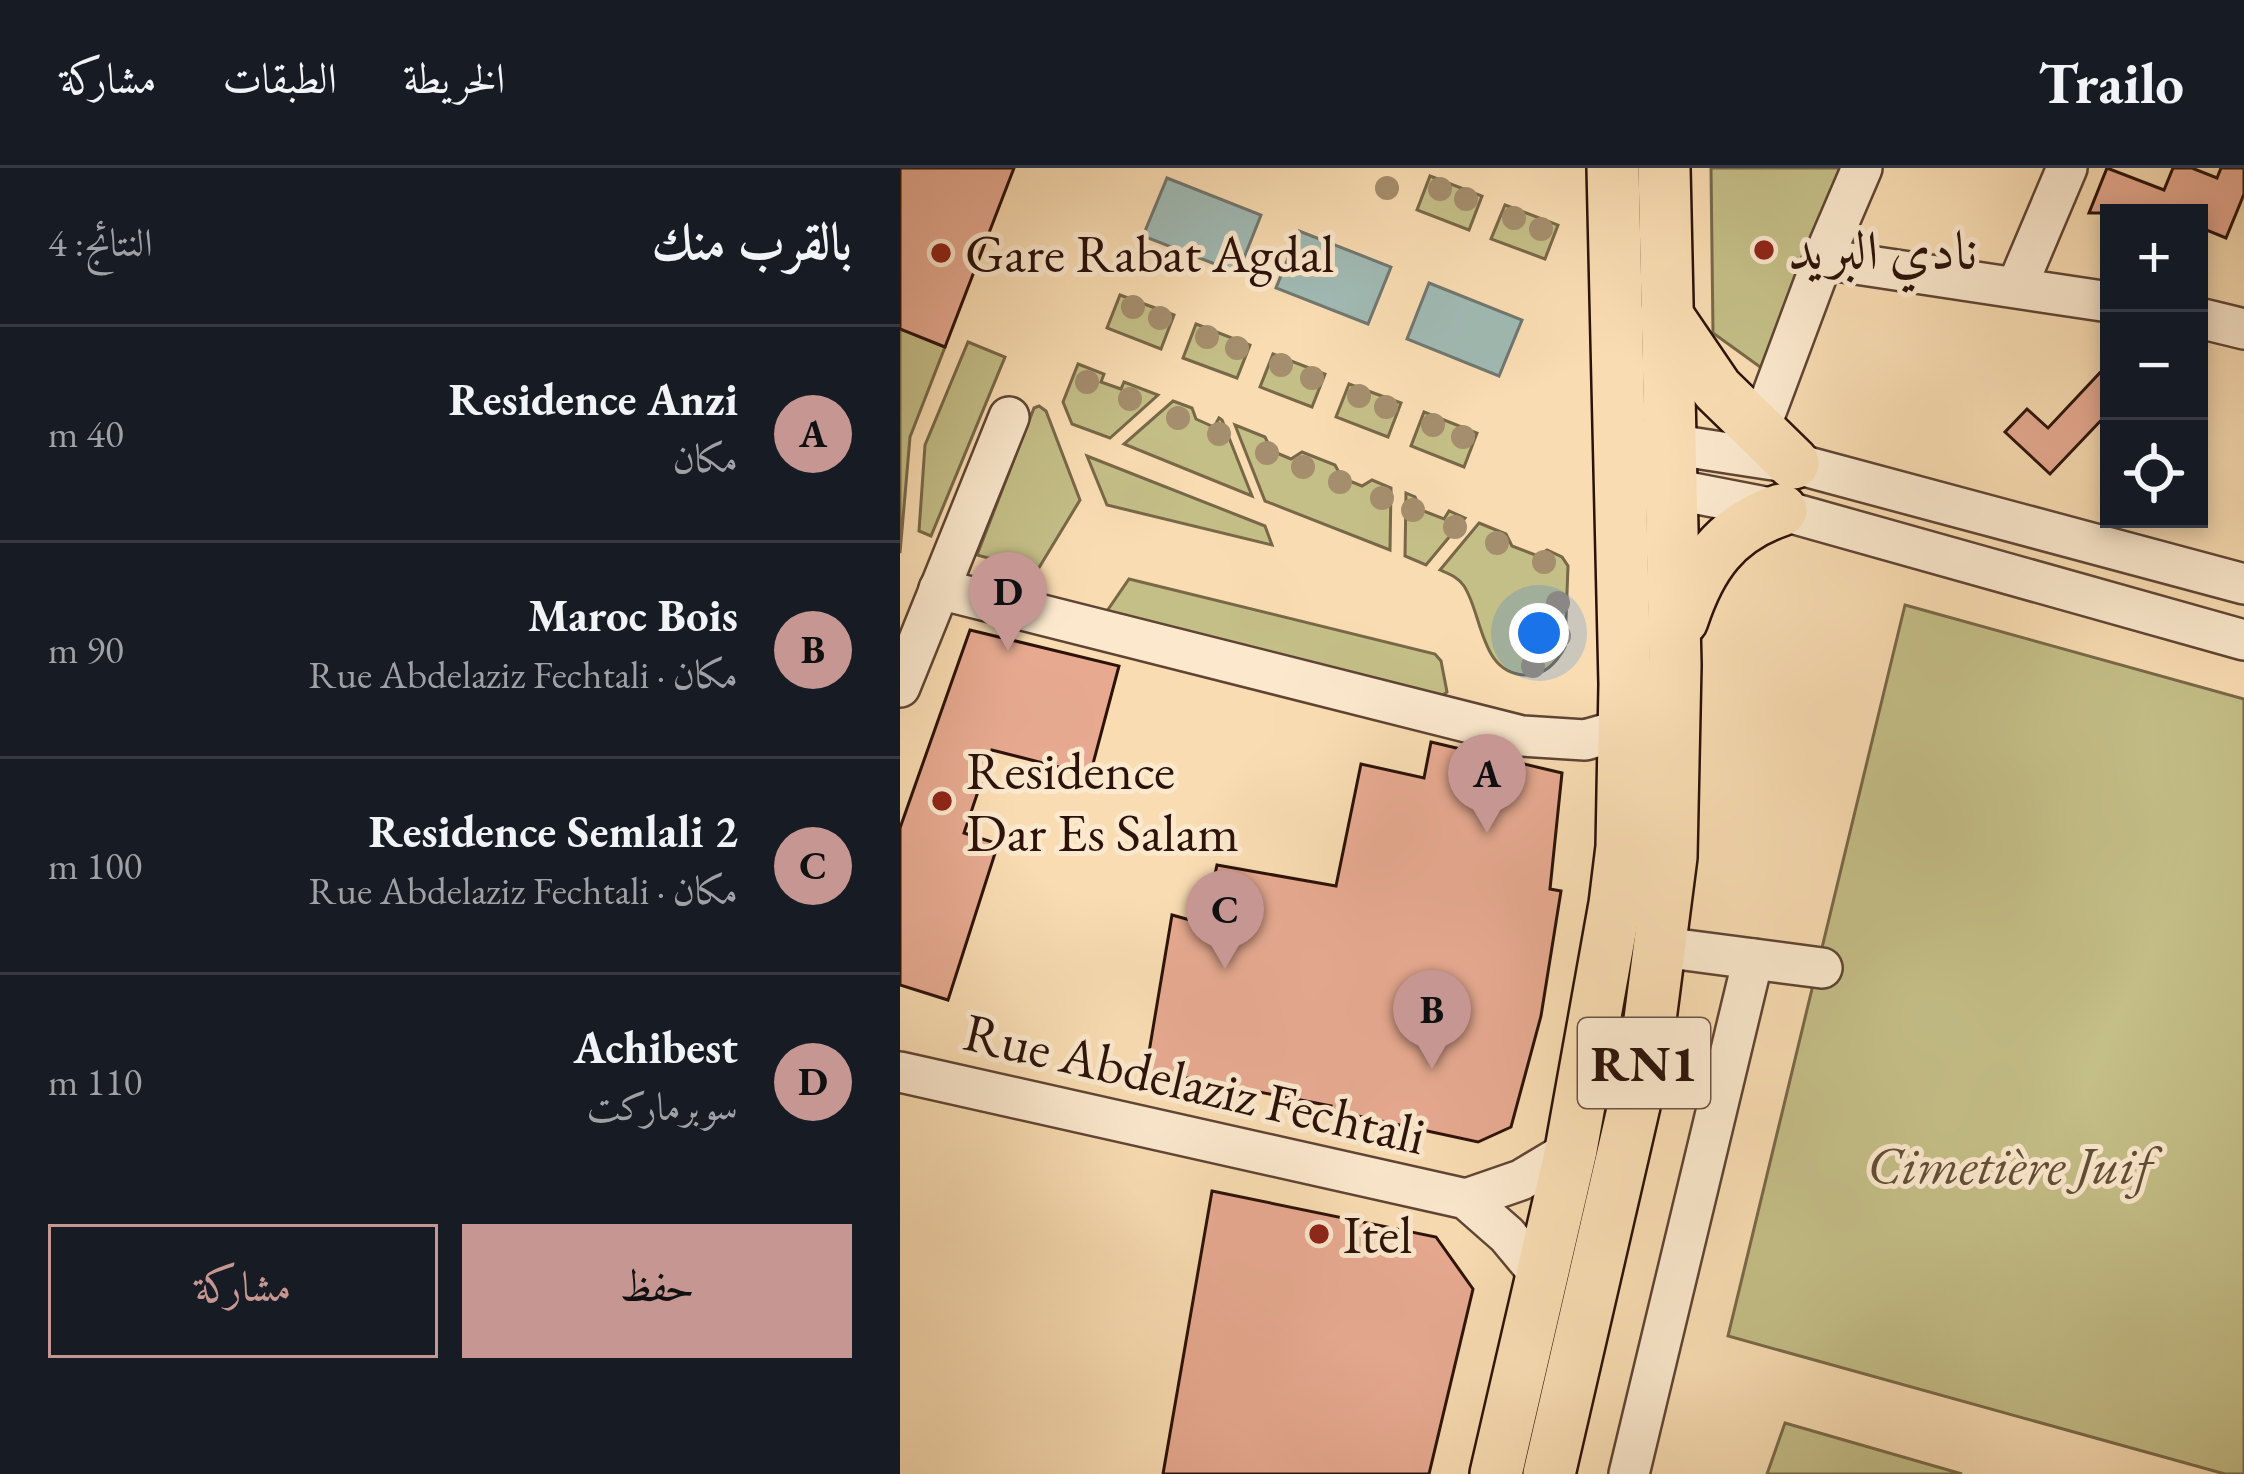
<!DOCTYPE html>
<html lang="ar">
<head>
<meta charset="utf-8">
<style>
	:root { --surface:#171b24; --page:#20242c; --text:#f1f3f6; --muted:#9ea1a6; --line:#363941; --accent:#c59692 }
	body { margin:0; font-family:"EB Garamond",Amiri,serif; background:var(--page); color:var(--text); direction:rtl }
	.controls { position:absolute; right:36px; top:36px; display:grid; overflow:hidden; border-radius:0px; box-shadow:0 6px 18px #0003 }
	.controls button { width:108px; height:108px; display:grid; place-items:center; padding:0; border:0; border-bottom:3px solid var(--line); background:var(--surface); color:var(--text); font:60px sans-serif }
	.you { position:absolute; left:639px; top:465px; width:42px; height:42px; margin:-30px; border:9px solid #fff; border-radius:50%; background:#1a73e8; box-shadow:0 0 0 18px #1a73e833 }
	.badge { display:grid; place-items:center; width:78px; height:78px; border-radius:50%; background:var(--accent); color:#111; font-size:39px; font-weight:700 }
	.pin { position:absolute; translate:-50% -99px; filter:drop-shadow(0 3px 6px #0008) }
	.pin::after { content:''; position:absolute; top:63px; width:42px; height:36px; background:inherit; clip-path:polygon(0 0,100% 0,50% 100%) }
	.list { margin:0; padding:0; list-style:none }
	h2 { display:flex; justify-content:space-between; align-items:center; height:156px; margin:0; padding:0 48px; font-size:51px }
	h2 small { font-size:39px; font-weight:400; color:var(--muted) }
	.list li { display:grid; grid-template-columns:78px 1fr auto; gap:36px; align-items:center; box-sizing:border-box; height:216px; padding:0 48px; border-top:3px solid var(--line) }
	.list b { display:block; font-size:45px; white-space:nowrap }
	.list p { margin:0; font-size:39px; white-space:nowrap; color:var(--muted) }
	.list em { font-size:39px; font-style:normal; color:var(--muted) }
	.actions { display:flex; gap:24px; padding:36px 48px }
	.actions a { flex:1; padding:27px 0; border:3px solid var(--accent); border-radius:0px; text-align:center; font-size:42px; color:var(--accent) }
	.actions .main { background:var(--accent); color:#111 }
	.icon { flex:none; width:66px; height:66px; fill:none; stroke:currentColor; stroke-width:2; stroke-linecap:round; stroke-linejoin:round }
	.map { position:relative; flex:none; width:1344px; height:1306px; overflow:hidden; direction:ltr }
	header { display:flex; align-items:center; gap:72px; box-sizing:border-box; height:168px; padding:0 60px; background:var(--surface); border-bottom:3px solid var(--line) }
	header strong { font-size:57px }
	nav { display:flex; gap:66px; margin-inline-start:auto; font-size:42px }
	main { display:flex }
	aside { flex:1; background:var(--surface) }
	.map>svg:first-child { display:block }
</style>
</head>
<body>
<header>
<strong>Trailo</strong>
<nav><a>الخريطة</a><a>الطبقات</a><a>مشاركة</a></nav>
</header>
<main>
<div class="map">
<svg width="1344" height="1306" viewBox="0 0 1344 1306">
	<rect width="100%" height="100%" fill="#f9dcb2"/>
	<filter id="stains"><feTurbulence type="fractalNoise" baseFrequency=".00167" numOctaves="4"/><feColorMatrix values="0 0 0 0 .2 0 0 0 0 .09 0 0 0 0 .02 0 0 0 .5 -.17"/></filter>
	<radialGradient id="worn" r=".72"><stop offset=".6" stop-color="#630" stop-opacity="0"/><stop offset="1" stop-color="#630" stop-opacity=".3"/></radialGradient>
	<!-- green -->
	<g fill="#c4be87" stroke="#786848" stroke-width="3">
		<polygon points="811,0 949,0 867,204 813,165"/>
		<polygon points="530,8 582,28 569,62 517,42"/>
		<polygon points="605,37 658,57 645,91 591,71"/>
		<polygon points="220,127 274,147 261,181 207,160"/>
		<polygon points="296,156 350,177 337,210 283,190"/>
		<polygon points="0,161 45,179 10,269 0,385"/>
		<polygon points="68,174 105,189 31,368 19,363 25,277"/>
		<polygon points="373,186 425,206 412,239 360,219"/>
		<polygon points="178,196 204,206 201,214 221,221 224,214 258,227 210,270 172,256 163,234"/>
		<polygon points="449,216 501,235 488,269 436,249"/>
		<polygon points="273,233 292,240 296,251 314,259 319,250 322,252 352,328 224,276"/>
		<polygon points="139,238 146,243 180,332 137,403 77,387 134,240"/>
		<polygon points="524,244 577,265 564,299 511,278"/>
		<polygon points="335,257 365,269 372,283 391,291 402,284 435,297 442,310 462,318 472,312 491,320 490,382 365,333"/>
		<polygon points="187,288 365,358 372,377 207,337"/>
		<polygon points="506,325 515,329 521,342 544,351 549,343 565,350 526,397 505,388"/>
		<path d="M579,355L606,366L612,378L638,388L647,382L662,389L668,398L665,479C657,494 645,507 628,507C580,508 583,447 564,418C558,409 549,406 540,402Z"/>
		<polygon points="229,411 535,486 541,493 547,524 542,528 207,443"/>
		<polygon points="1005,437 1344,531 1344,1306 1325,1306 828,1168"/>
		<polygon points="885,1255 1062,1306 867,1306"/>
	</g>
	<!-- water -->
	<g fill="#a0bab4" stroke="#727770" stroke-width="3">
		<polygon points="267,10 361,47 338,105 243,68"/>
		<polygon points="399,63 491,99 468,156 376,120"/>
		<polygon points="529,115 622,152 599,208 507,171"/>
	</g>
	<!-- building -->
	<g fill="#e7aa91" stroke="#2c1209" stroke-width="3">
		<polygon points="0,0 114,0 45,179 0,161"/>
		<polygon points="1207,0 1264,22 1273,0 1292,0 1317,10 1321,0 1344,0 1344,26 1326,70 1299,59 1299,45 1189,45"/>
		<polygon points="1209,195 1209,244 1150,306 1105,264 1127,241 1148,260"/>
		<polygon points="70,462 219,498 190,607 92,582 64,665 98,676 48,832 0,817 0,660"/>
		<polygon points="531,574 662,605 650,721 661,723 641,848 611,959 578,974 430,942 431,938 246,902 272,747 304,756 317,697 436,718 461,596 524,610"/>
		<polygon points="312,1023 536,1069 573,1121 529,1306 263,1306"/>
	</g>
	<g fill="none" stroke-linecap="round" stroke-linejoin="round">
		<defs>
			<g id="minor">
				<polyline points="923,91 1209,134"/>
				<polyline points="1117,118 1167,0"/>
				<polyline points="1299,150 1344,161"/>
				<polyline points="858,265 923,91 962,0"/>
				<polyline points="743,272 893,295 1344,416"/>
				<polyline points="746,316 881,342 1344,472"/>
				<polyline points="39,421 622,568 685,572 724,561"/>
				<polyline points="0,519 109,249"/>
				<polyline points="762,779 922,800"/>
				<polyline points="0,904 566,1031 607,1067 642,1109"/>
				<polyline points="566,1031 621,1012 671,982"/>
				<polyline points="729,1306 853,791"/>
			</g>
			<g id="major">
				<polyline points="766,146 817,221 893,295"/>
				<path d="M782,452C800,397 825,361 881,342"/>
				<polyline points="596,1306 671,982 715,736 722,679 725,516 713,0"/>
				<polyline points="649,1306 745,890 771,689 775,497 764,0"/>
			</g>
		</defs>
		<!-- minor casing -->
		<use href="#minor" stroke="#5f4433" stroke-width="44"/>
		<!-- major casing -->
		<use href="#major" stroke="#2c1209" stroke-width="56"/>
		<!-- minor -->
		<use href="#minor" stroke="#fbe8cd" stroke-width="39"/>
		<!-- major -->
		<use href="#major" stroke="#f9dcb2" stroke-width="51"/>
	</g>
	<!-- trees -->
	<g fill="#a58e6d">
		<circle cx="487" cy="20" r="12"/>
		<circle cx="540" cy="21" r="12"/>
		<circle cx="566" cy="31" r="12"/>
		<circle cx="614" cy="50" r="12"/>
		<circle cx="641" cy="61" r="12"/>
		<circle cx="233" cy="139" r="12"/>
		<circle cx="260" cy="150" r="12"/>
		<circle cx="307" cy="169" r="12"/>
		<circle cx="337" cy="180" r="12"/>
		<circle cx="381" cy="197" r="12"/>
		<circle cx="412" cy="210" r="12"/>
		<circle cx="187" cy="214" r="12"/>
		<circle cx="459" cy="228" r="12"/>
		<circle cx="230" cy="231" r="12"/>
		<circle cx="486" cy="239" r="12"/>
		<circle cx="278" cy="250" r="12"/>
		<circle cx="533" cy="257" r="12"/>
		<circle cx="319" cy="266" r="12"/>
		<circle cx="563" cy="269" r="12"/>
		<circle cx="367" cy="285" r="12"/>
		<circle cx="403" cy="299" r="12"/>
		<circle cx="440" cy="314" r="12"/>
		<circle cx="482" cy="330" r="12"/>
		<circle cx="513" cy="342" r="12"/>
		<circle cx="555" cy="359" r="12"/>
		<circle cx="597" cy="375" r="12"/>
		<circle cx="644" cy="394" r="12"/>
		<circle cx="658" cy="435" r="12"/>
		<circle cx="659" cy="468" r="12"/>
		<circle cx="633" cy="498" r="12"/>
	</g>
	<!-- markers -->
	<g fill="#8f2418" stroke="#fbe8cd" stroke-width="4.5">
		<circle cx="864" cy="82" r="12"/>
		<circle cx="41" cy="85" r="12"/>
		<circle cx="42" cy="633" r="12"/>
		<circle cx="419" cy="1066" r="12"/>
	</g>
	<g text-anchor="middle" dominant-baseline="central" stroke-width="10" stroke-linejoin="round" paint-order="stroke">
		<!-- shield labels -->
		<rect fill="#fbe8cd" stroke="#6a5244" stroke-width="3" x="678" y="850" width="132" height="90" rx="9"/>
		<g font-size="51" font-weight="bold" fill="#2c1209">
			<text x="744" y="895">RN1</text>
		</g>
		<!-- poi labels -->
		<g font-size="54" fill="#2c1209" stroke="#fbe8cd" text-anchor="start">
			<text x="888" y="82">نادي البريد</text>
			<text x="65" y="85">Gare Rabat Agdal</text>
			<text x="66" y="602">Residence<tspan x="66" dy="62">Dar Es Salam</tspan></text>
			<text x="443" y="1066">Itel</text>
		</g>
		<!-- street labels -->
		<g font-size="54" fill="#2c1209" stroke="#fbe8cd">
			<text transform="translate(295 915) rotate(13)">Rue Abdelaziz Fechtali</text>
		</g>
		<!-- park labels -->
		<g font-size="54" font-style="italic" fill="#614e35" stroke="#fbe8cd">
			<text x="1110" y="997">Cimetière Juif</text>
		</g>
	</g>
	<rect width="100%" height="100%" filter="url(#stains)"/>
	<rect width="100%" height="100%" fill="url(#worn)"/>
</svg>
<div class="controls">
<button>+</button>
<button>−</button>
<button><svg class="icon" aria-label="locate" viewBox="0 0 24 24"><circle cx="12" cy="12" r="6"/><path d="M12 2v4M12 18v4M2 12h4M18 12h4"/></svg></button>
</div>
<div class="you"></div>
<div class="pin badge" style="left:587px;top:665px">A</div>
<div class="pin badge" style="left:532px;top:901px">B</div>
<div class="pin badge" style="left:325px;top:801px">C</div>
<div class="pin badge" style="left:108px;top:483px">D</div>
</div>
<aside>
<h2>بالقرب منك<small>النتائج: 4</small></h2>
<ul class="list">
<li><span class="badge">A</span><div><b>Residence Anzi</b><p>مكان</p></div><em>40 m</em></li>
<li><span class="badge">B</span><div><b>Maroc Bois</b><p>مكان · Rue Abdelaziz Fechtali</p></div><em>90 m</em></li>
<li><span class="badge">C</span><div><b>Residence Semlali 2</b><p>مكان · Rue Abdelaziz Fechtali</p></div><em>100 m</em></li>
<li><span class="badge">D</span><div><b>Achibest</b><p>سوبرماركت</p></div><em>110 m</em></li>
</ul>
<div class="actions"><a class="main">حفظ</a><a>مشاركة</a></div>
</aside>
</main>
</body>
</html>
